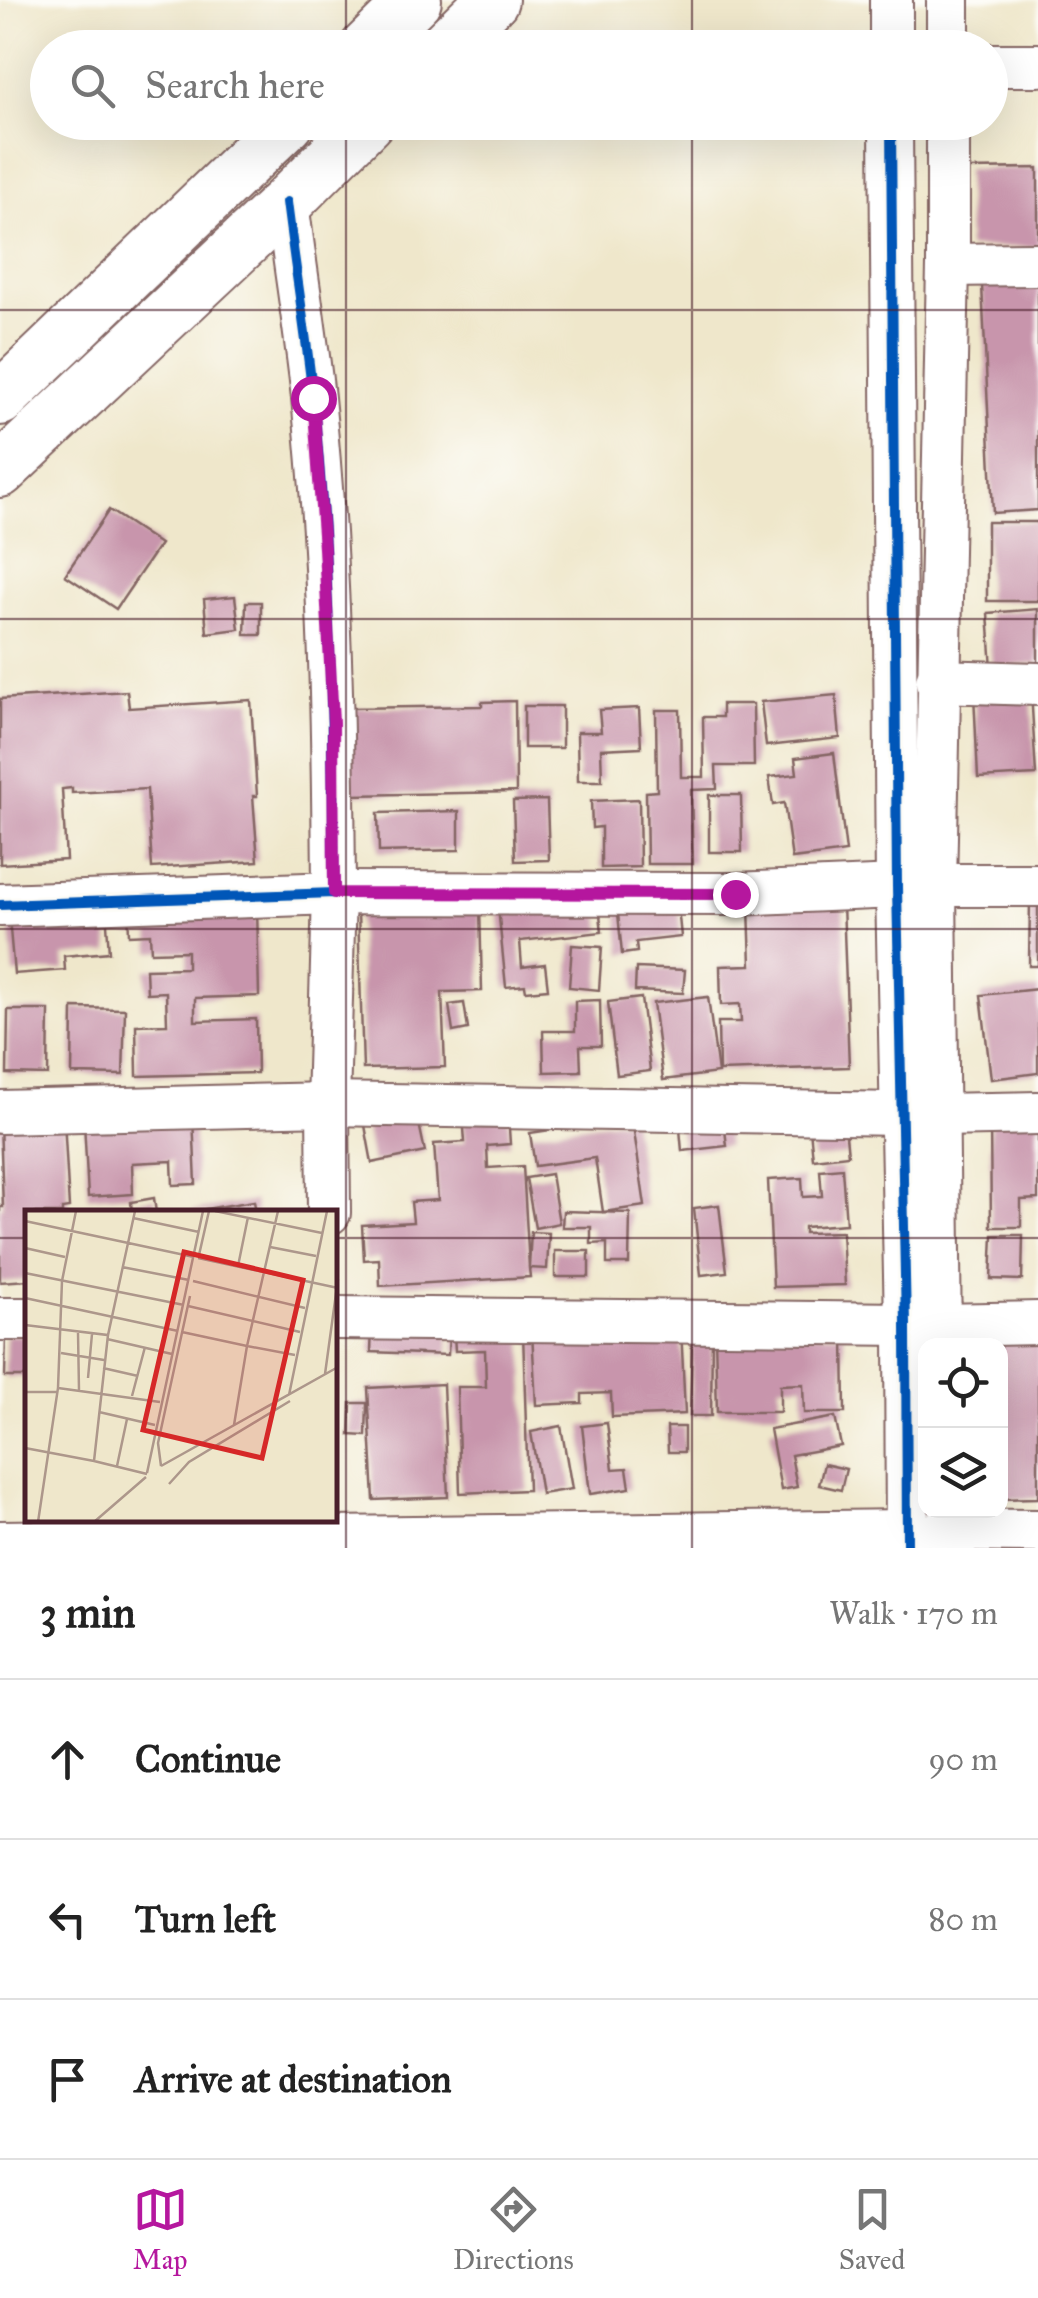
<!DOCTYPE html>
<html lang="en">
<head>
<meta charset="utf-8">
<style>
	:root { --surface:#fff; --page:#f2f2f2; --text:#222; --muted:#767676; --line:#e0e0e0; --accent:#b5179e }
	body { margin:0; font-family:"IM FELL Great Primer",serif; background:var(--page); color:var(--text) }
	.controls { position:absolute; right:30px; bottom:30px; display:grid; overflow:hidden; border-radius:20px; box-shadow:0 10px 40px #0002 }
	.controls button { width:90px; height:90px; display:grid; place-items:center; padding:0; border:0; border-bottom:2px solid var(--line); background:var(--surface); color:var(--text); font:50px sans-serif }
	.stop { position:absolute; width:30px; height:30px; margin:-22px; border:8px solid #b5179e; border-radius:50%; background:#fff }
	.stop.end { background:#b5179e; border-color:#fff; box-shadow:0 2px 10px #0008 }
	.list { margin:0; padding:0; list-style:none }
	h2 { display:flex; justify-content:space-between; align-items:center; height:130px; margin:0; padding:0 40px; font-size:42px }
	h2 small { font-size:32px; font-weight:400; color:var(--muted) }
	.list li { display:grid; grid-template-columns:65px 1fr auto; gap:30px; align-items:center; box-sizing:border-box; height:160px; padding:0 40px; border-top:2px solid var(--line) }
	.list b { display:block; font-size:38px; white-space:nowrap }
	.list em { font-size:32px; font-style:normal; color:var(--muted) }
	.icon { flex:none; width:55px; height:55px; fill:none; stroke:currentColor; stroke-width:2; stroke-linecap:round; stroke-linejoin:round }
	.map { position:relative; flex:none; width:1038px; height:1548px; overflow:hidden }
	.search { position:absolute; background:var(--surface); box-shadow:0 10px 40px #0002; left:30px; right:30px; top:30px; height:110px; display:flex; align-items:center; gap:25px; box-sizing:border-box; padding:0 35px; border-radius:55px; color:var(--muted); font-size:38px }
	.sheet { height:610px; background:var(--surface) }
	nav { display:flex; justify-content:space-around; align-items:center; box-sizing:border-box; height:140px; border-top:2px solid var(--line); background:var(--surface); font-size:28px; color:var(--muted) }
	nav a { display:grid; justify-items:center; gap:5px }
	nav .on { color:var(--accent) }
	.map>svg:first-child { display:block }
</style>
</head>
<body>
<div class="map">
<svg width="1038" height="1548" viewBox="0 0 1038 1548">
	<rect width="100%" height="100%" fill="#fdfcf7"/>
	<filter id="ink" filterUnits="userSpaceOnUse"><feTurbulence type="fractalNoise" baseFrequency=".01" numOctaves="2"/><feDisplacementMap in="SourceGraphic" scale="20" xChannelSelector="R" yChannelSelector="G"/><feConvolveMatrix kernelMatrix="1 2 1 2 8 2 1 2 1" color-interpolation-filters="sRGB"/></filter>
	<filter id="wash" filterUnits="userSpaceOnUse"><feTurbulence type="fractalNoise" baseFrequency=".0048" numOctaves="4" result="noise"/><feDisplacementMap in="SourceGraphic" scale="40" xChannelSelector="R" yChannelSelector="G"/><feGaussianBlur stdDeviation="2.25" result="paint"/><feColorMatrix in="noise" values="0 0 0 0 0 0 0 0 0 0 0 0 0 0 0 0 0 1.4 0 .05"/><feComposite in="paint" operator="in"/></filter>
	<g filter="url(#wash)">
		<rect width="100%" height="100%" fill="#efe7cb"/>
		<g id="blocks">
			<!-- building -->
			<g fill="#c895ac">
				<polygon points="1038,168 1038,247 968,248 966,169"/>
				<polygon points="1038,283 1038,510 993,513 982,285"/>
				<polygon points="109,510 160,544 116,609 65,575"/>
				<rect x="987" y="522" width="51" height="79"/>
				<polygon points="235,596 239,629 207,633 204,599"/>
				<polygon points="246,602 261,602 261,635 245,635"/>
				<polygon points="1038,609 1038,664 992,668 988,613"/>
				<polygon points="127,691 129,708 251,700 257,796 253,796 258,861 152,868 147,789 72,793 72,788 62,789 66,860 0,864 0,699"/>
				<polygon points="1031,691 1036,775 978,778 974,694"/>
				<polygon points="836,695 840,738 766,746 761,702"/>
				<polygon points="515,701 516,792 351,795 350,708 482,706 482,702"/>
				<polygon points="722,704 753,704 754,766 716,766 717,789 691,790 693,864 647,864 646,792 657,791 656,710 680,710 681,777 704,777 703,717 722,717"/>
				<rect x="524" y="706" width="38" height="42"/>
				<polygon points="639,708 641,747 601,749 602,781 578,781 577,732 601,732 599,710"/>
				<polygon points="834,753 846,852 792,859 784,803 773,805 769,777 797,774 795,758"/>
				<polygon points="709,795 741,795 742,852 709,852"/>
				<polygon points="639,799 640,867 601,868 601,827 592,828 591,801"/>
				<polygon points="547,800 549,860 515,861 513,801"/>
				<polygon points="459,811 459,850 379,852 378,813"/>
				<polygon points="598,897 602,932 520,941 522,967 545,964 548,989 526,991 525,985 506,987 498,907"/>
				<polygon points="677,897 681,937 636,942 637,952 622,954 617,903"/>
				<polygon points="1030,900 1038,900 1038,966 1029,966"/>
				<polygon points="843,903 849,1067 719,1071 718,1022 741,1022 740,1004 721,1005 720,966 751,965 749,906"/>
				<polygon points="257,907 259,996 195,998 195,1021 256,1019 257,1073 137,1076 136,1025 167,1024 166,992 147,993 146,969 187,968 187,951 151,952 150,934 129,935 128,909"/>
				<polygon points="480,907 482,991 442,992 445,1067 363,1069 358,911"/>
				<polygon points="106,910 109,952 64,956 65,970 14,974 9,918"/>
				<polygon points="572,945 602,947 599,990 569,987"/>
				<polygon points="636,968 685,970 683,993 635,991"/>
				<polygon points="1038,989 1038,1073 991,1079 981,995"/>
				<polygon points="708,997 718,1073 663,1080 653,1003"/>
				<polygon points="641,998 650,1071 617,1075 608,1002"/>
				<polygon points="600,1000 601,1046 580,1046 581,1071 544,1072 543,1031 575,1031 575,1001"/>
				<polygon points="464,1003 468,1029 453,1032 449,1005"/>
				<polygon points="73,1008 125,1009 123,1075 72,1074"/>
				<polygon points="8,1010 49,1010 48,1075 7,1074"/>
				<polygon points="416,1109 425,1152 372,1163 364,1120"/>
				<polygon points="508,1113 510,1144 487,1146 488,1168 523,1166 529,1267 531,1232 549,1233 547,1269 529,1268 530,1277 380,1286 379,1259 364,1260 362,1225 413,1222 411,1202 438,1200 434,1144 465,1142 463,1115"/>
				<polygon points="723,1113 727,1146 682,1151 679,1118"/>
				<polygon points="844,1116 848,1155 813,1159 809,1119"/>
				<polygon points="193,1117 196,1184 173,1185 172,1161 132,1163 133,1194 88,1197 84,1122"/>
				<polygon points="632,1118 645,1206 603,1212 595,1158 535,1166 530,1133"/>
				<polygon points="64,1119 69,1208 62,1209 62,1213 28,1213 28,1280 0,1282 0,1207 3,1207 0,1123"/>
				<polygon points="1038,1119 1038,1199 1021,1200 1021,1227 991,1227 990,1120"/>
				<polygon points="842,1168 846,1224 804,1227 804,1233 842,1232 845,1285 773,1287 768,1180 802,1178 803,1197 822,1196 820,1170"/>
				<polygon points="551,1174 559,1223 535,1228 526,1178"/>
				<polygon points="154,1198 156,1213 132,1213 131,1202"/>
				<polygon points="254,1201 256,1213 193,1213 193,1211"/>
				<polygon points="719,1205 727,1272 701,1275 694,1208"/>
				<polygon points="563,1211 630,1213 629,1264 607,1264 607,1243 591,1244 591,1227 562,1227"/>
				<polygon points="993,1235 1023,1235 1022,1280 991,1279"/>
				<rect x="555" y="1251" width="34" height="26"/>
				<polygon points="681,1326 685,1414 612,1417 611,1393 582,1394 582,1403 536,1405 532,1332"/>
				<polygon points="372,1328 449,1331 448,1355 371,1352"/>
				<polygon points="1038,1328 1038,1498 1000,1499 1000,1346 980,1346 979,1331"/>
				<polygon points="523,1332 528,1490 460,1493 457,1387 486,1387 485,1350 455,1351 454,1334"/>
				<polygon points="844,1334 845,1413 804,1413 803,1384 780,1385 780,1412 717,1412 715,1335"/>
				<polygon points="6,1335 28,1335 28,1377 5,1377"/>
				<polygon points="692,1335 712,1335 711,1416 690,1416"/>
				<polygon points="443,1384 448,1497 374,1500 368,1388"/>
				<polygon points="351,1403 367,1403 366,1436 350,1435"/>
				<polygon points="835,1417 841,1446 791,1455 797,1487 781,1490 770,1429"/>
				<polygon points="607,1423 613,1469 627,1468 630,1488 590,1494 582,1426"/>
				<polygon points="561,1426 572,1489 541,1494 531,1432"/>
				<polygon points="667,1427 684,1427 684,1452 668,1452"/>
				<polygon points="824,1464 846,1469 841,1490 819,1485"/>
			</g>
		</g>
	</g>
	<g filter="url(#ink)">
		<use href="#blocks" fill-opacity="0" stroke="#846563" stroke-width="2.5"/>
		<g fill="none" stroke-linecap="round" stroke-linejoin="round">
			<defs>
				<g id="minor">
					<polyline points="891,0 891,48"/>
					<polyline points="948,0 948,48"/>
					<polyline points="990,65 1038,65"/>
					<polyline points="891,122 897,887 906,1324 907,1548"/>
					<polyline points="948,265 1038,264"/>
					<polyline points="937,681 1038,684"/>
					<polyline points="935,885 1038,885"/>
					<path d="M0,905L334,893C333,728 330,562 313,398C306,333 295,267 287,202"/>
					<polyline points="0,1112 328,1104 901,1114"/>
					<polyline points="939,1115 1038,1113"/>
					<polyline points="329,1213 328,1104 334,893 735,894 897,887"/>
					<polyline points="335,1318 906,1324"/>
					<polyline points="0,1319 28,1319"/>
					<polyline points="939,1325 1038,1323"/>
					<polyline points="940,1346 935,885 948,265 948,122"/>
					<polyline points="942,1530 1038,1531"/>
					<polyline points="0,1542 907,1531"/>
				</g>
				<g id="major">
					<polyline points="366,48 415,0"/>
					<polyline points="443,48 492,0"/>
					<polyline points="0,399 288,122"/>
					<polyline points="0,471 287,202 367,122"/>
				</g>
			</defs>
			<!-- minor casing -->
			<use href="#minor" stroke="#846563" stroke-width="46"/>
			<!-- major casing -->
			<use href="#major" stroke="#846563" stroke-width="56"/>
			<!-- minor -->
			<use href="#minor" stroke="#fff" stroke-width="42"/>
			<!-- major -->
			<use href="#major" stroke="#fff" stroke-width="52"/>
			<defs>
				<g id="cycleway">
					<polyline points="891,122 897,887 906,1324 907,1548"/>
					<path d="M0,905L334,893C333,728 330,562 313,398C306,333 295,267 287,202"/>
				</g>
			</defs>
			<!-- cycleway casing -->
			<use href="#cycleway" stroke="#fdfcf7" stroke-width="16"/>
			<!-- cycleway -->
			<use href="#cycleway" stroke="#0057b8" stroke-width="10"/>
		</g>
	</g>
	<g fill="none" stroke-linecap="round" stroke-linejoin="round" filter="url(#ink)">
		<!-- route -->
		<polyline stroke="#b5179e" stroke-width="12" points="313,398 324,548 333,722 334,893 735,894"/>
	</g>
	<!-- grid -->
	<path fill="none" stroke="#4a1f2b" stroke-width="2.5" stroke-opacity="0.55" d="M346,0V48M692,0V48M346,122V1548M692,122V1548M0,310H1038M0,619H1038M0,929H1038M0,1238H28M335,1238H1038"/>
	<!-- overview -->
	<g transform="translate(25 1210)">
		<rect width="312" height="312" fill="#efe7cb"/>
		<path fill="none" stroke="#ad978b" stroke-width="2.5" d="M190,1L297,23M108,8L174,22M0,11L169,47M245,37L291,46M0,38L40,47M174,45L184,1M173,48L313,78M213,56L223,7M97,57L164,70M0,63L159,95M168,71L280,98M0,88L153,121M163,96L275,122M0,115L83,125L110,1M157,122L222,136L253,1M53,123L54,180M83,125L69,251L122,264M82,129L147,144M36,143L79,150M78,158L113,166M300,164L313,69M63,168L67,124M33,178L135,192M0,182H33M264,185L302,1M107,186L120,137M74,202L130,215M209,215L222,136L270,145M0,238L69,251M92,256L102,209M136,256L133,233L165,86M136,256L313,157M122,263L178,1M144,274L164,252L265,191M13,312L33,178L37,71L51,1M69,312L121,267"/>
		<path fill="#d62828" fill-opacity="0.15" stroke="#d62828" stroke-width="5" d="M159,42L278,70L237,248L118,220Z"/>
		<rect width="312" height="312" fill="none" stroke="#4a1f2b" stroke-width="5"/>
	</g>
</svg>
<div class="controls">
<button><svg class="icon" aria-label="locate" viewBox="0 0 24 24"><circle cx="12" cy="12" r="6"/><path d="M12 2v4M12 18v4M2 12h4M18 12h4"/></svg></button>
<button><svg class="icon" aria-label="layers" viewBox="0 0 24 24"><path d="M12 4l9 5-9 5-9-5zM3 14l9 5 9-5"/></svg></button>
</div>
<div class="stop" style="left:313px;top:398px"></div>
<div class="stop end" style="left:735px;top:894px"></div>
<div class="search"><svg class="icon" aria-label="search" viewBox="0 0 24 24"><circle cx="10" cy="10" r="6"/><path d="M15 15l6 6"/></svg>Search here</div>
</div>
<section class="sheet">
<h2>3 min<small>Walk · 170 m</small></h2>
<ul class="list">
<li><svg class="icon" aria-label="ahead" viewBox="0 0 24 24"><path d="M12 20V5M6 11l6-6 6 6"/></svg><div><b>Continue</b></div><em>90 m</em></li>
<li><svg class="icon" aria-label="left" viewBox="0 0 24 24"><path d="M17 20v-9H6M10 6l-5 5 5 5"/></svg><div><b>Turn left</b></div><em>80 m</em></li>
<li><svg class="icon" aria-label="arrive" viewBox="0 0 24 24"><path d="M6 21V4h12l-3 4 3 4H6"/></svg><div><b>Arrive at destination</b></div></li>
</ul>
</section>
<nav>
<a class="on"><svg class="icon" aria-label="map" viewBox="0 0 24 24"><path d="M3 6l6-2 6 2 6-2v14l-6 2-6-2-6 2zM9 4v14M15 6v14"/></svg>Map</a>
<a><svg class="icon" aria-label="directions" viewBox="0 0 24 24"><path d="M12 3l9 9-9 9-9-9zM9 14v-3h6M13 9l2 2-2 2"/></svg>Directions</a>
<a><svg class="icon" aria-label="saved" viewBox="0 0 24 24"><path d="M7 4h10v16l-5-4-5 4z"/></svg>Saved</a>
</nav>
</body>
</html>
